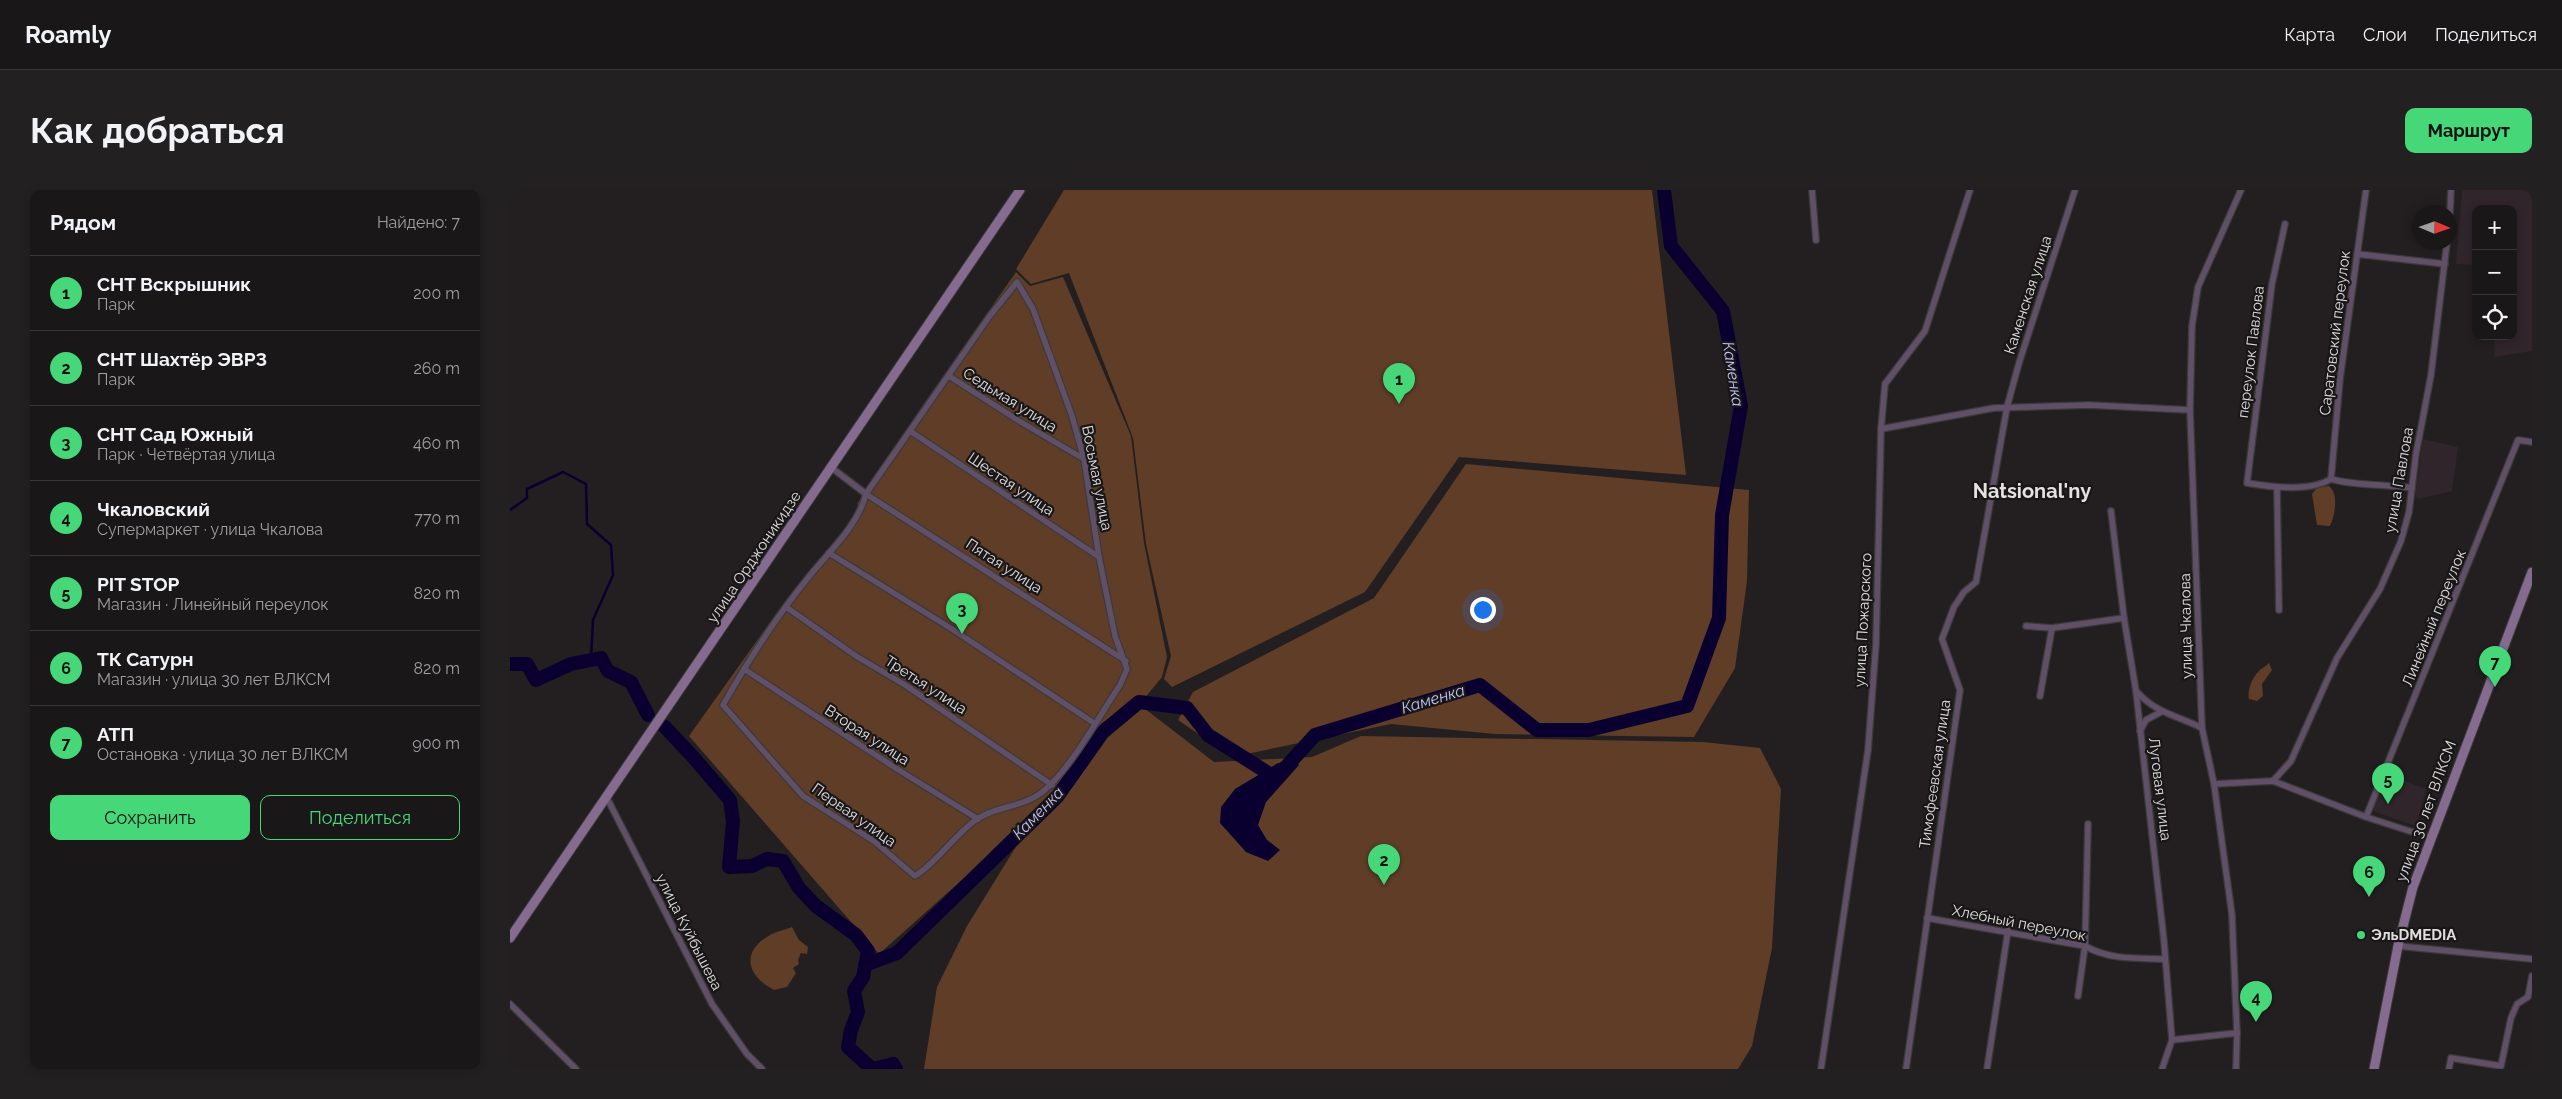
<!DOCTYPE html>
<html lang="ru">
<head>
<meta charset="utf-8">
<style>
	:root { --surface:#1a1719; --page:#232022; --text:#f1f3f6; --muted:#9f9fa2; --line:#383638; --accent:#46d779 }
	body { margin:0; font-family:Raleway,sans-serif; background:var(--page); color:var(--text) }
	.controls { position:absolute; right:15px; top:15px; display:grid; overflow:hidden; border-radius:10px; box-shadow:0 2px 8px #0003 }
	.controls button { width:45px; height:45px; display:grid; place-items:center; padding:0; border:0; border-bottom:1px solid var(--line); background:var(--surface); color:var(--text); font:25px sans-serif }
	.compass { position:absolute; left:1902px; top:15px; width:45px; height:45px; border-radius:50%; background:var(--surface); box-shadow:0 2px 8px #0003; rotate:92deg }
	.you { position:absolute; left:972px; top:419px; width:18px; height:18px; margin:-12px; border:4px solid #fff; border-radius:50%; background:#1a73e8; box-shadow:0 0 0 8px #1a73e833 }
	.badge { display:grid; place-items:center; width:32px; height:32px; border-radius:50%; background:var(--accent); color:#111; font-size:16px; font-weight:700 }
	.pin { position:absolute; translate:-50% -41px; filter:drop-shadow(0 1px 2px #0008) }
	.pin::after { content:''; position:absolute; top:26px; width:18px; height:15px; background:inherit; clip-path:polygon(0 0,100% 0,50% 100%) }
	.list { margin:0; padding:0; list-style:none }
	h2 { display:flex; justify-content:space-between; align-items:center; height:65px; margin:0; padding:0 20px; font-size:21px }
	h2 small { font-size:16px; font-weight:400; color:var(--muted) }
	.list li { display:grid; grid-template-columns:32px 1fr auto; gap:15px; align-items:center; box-sizing:border-box; height:75px; padding:0 20px; border-top:1px solid var(--line) }
	.list b { display:block; font-size:19px; white-space:nowrap }
	.list p { margin:0; font-size:16px; white-space:nowrap; color:var(--muted) }
	.list em { font-size:16px; font-style:normal; color:var(--muted) }
	.actions { display:flex; gap:10px; padding:15px 20px }
	.actions a { flex:1; padding:11px 0; border:1px solid var(--accent); border-radius:10px; text-align:center; font-size:18px; color:var(--accent) }
	.actions .main { background:var(--accent); color:#111 }
	.icon { flex:none; width:28px; height:28px; fill:none; stroke:currentColor; stroke-width:2; stroke-linecap:round; stroke-linejoin:round }
	.map { position:relative; flex:none; width:2022px; height:879px; overflow:hidden; border-radius:10px }
	header { display:flex; align-items:center; gap:30px; box-sizing:border-box; height:70px; padding:0 25px; background:var(--surface); border-bottom:1px solid var(--line) }
	header strong { font-size:24px }
	nav { display:flex; gap:28px; margin-inline-start:auto; font-size:18px }
	.intro { display:flex; align-items:center; justify-content:space-between; box-sizing:border-box; height:120px; padding:0 30px }
	h1 { margin:0; font-size:35px }
	.button { padding:12px 22px; border-radius:10px; background:var(--accent); color:#111; font-size:18px; font-weight:700 }
	main { display:flex; gap:30px; padding:0 30px }
	aside { flex:1; background:var(--surface); border-radius:10px; box-shadow:0 2px 8px #0003 }
	.map>svg:first-child { display:block }
</style>
</head>
<body>
<header>
<strong>Roamly</strong>
<nav><a>Карта</a><a>Слои</a><a>Поделиться</a></nav>
</header>
<div class="intro"><h1>Как добраться</h1><a class="button">Маршрут</a></div>
<main>
<aside>
<h2>Рядом<small>Найдено: 7</small></h2>
<ul class="list">
<li><span class="badge">1</span><div><b>СНТ Вскрышник</b><p>Парк</p></div><em>200 m</em></li>
<li><span class="badge">2</span><div><b>СНТ Шахтёр ЭВРЗ</b><p>Парк</p></div><em>260 m</em></li>
<li><span class="badge">3</span><div><b>СНТ Сад Южный</b><p>Парк · Четвёртая улица</p></div><em>460 m</em></li>
<li><span class="badge">4</span><div><b>Чкаловский</b><p>Супермаркет · улица Чкалова</p></div><em>770 m</em></li>
<li><span class="badge">5</span><div><b>PIT STOP</b><p>Магазин · Линейный переулок</p></div><em>820 m</em></li>
<li><span class="badge">6</span><div><b>ТК Сатурн</b><p>Магазин · улица 30 лет ВЛКСМ</p></div><em>820 m</em></li>
<li><span class="badge">7</span><div><b>АТП</b><p>Остановка · улица 30 лет ВЛКСМ</p></div><em>900 m</em></li>
</ul>
<div class="actions"><a class="main">Сохранить</a><a>Поделиться</a></div>
</aside>
<div class="map">
<svg width="2022" height="879" viewBox="0 0 2022 879">
	<rect width="100%" height="100%" fill="#231f21"/>
	<!-- built -->
	<g fill="#2f252a">
		<polygon points="1952,0 2022,0 2022,161 1984,167 1985,146 2003,146 2003,19 1966,19 1966,75 1946,74"/>
		<polygon points="1913,249 1948,257 1942,301 1908,309 1905,305"/>
		<polygon points="1877,584 1916,599 1906,636 1865,622 1862,616"/>
	</g>
	<!-- green -->
	<g fill="#5f3d27">
		<polygon points="554,0 1142,0 1176,285 949,267 855,402 662,497 654,489 661,466 636,354 623,248 559,83 521,94 506,79"/>
		<polygon points="506,82 520,96 553,87 621,246 634,353 657,467 652,487 633,510 592,533 530,620 369,764 179,546 268,421 273,418 335,342 350,317 347,314 415,212"/>
		<polygon points="956,274 1239,300 1237,391 1225,478 1184,547 985,544 881,534 722,567 668,530 683,502 864,408"/>
		<path d="M1819,296C1829,304 1825,325 1820,336L1807,335L1802,304L1807,298Z"/>
		<path d="M1759,473L1762,480L1752,494L1753,506L1747,511L1739,509C1737,500 1742,488 1749,481C1752,478 1755,477 1759,473Z"/>
		<polygon points="630,515 704,572 802,567 851,546 1193,552 1250,558 1271,599 1262,758 1242,856 1228,879 414,879 427,797 457,736 507,655 593,534"/>
		<path d="M282,737L289,750L298,757L297,764L291,763L288,770L289,774L283,778L286,783L277,797L264,800C237,786 230,762 260,745C267,741 275,740 282,737Z"/>
	</g>
	<!-- water -->
	<polygon fill="#0a002f" points="786,571 789,575 756,612 748,635 757,650 770,660 758,671 736,662 710,633 711,617 725,599 768,573"/>
	<g fill="none" stroke-linecap="round" stroke-linejoin="round">
		<!-- stream -->
		<polyline stroke="#0a002f" stroke-width="2.5" points="0,320 17,308 17,299 53,282 76,294 77,334 101,355 103,385 83,430 81,469"/>
		<!-- river -->
		<g stroke="#0a002f" stroke-width="14">
			<polyline points="0,474 17,474 26,490 61,474 91,468 98,481 121,492 138,525"/>
			<polyline points="155,537 184,568 220,610 223,631 219,677 242,676 257,669 273,671 289,698 306,716 346,745 358,761 353,787 344,801 348,822 341,840 338,857 362,879"/>
			<polyline points="355,775 387,763 547,607 593,542 629,512 677,518 698,545 766,588 805,545 970,495 1027,540 1079,540 1177,516 1209,428 1212,325 1231,216 1213,121 1161,56 1154,0"/>
			<polyline points="363,879 383,874 386,879"/>
		</g>
		<defs>
			<g id="minor">
				<polyline points="1302,0 1306,50"/>
				<polyline points="1940,23 1941,0"/>
				<path d="M1775,34L1762,94L1737,293C1760,297 1800,302 1821,289C1844,296 1876,294 1902,298"/>
				<polyline points="1847,64 1935,74"/>
				<path d="M507,92L523,119L562,226L574,269L589,367L605,446L617,479L610,495C590,525 556,587 528,605C509,618 486,616 467,629C444,645 429,671 405,686L365,652L293,606L213,515C238,471 266,427 298,388C319,361 347,338 356,304L479,127Z"/>
				<polyline points="439,186 509,231 574,269"/>
				<polyline points="1371,239 1484,218 1579,215 1680,220"/>
				<polyline points="400,241 589,367"/>
				<polyline points="322,278 356,304 616,471"/>
				<polyline points="1821,289 1830,189 1856,0"/>
				<polyline points="1767,298 1769,420"/>
				<polyline points="1601,321 1614,428 1626,501 1654,751 1662,850 1652,879"/>
				<polyline points="319,363 442,439 584,533"/>
				<polyline points="276,417 346,466 395,495 542,595"/>
				<polyline points="1516,436 1542,438"/>
				<polyline points="234,479 387,579 468,629"/>
				<path d="M1626,501C1647,524 1666,525 1692,538"/>
				<polyline points="1530,506 1542,438 1614,428"/>
				<polyline points="1630,541 1636,530 1651,522"/>
				<polyline points="1763,591 1781,571 1827,468 1870,399 1891,351 1899,322 1906,264 1921,185 1937,52"/>
				<polyline points="1704,594 1763,591 1856,627 1921,648"/>
				<polyline points="97,608 202,814 237,864 252,879"/>
				<polyline points="1856,627 2008,250 2022,252"/>
				<path d="M1417,728L1575,756C1599,770 1627,768 1655,769"/>
				<polyline points="1888,756 2022,769"/>
				<polyline points="1568,806 1575,756 1578,634"/>
				<polyline points="0,814 66,879"/>
				<polyline points="1662,850 1727,843"/>
				<polyline points="1311,879 1358,560 1366,454 1371,239 1375,194 1415,141 1460,0"/>
				<polyline points="1396,879 1450,500 1432,449 1444,417 1454,402 1466,392 1497,217 1509,173 1565,0"/>
				<polyline points="1477,879 1498,740"/>
				<polyline points="1726,879 1727,843 1722,725 1704,594 1692,538 1680,220 1682,136 1688,97 1731,0"/>
				<polyline points="1939,879 1941,868 1991,876 2001,828 2007,814 2018,807 2022,786"/>
			</g>
			<g id="secondary">
				<polyline points="0,748 510,0"/>
				<polyline points="1864,879 1888,756 1903,697 2022,382"/>
			</g>
		</defs>
		<!-- minor casing -->
		<use href="#minor" stroke="#3d3a3b" stroke-width="8"/>
		<!-- secondary casing -->
		<use href="#secondary" stroke="#3d3a3b" stroke-width="11"/>
		<!-- minor -->
		<use href="#minor" stroke="#605067" stroke-width="5.5"/>
		<!-- secondary -->
		<use href="#secondary" stroke="#846b8f" stroke-width="9"/>
	</g>
	<!-- markers -->
	<circle fill="#46d779" stroke="#191617" stroke-width="2" cx="1851" cy="745" r="5"/>
	<g text-anchor="middle" dominant-baseline="central" stroke-width="4.5" stroke-linejoin="round" paint-order="stroke">
		<!-- street labels -->
		<g font-size="15" fill="#e0ddde" stroke="#191617">
			<text transform="translate(1518 105) rotate(-72)">Каменская улица</text>
			<text transform="translate(1825 143) rotate(-83)">Саратовский переулок</text>
			<text transform="translate(1741 162) rotate(-83)">переулок Павлова</text>
			<text transform="translate(500 210) rotate(32)">Седьмая улица</text>
			<text transform="translate(587 288) rotate(79)">Восьмая улица</text>
			<text transform="translate(1889 290) rotate(-80)">улица Павлова</text>
			<text transform="translate(501 294) rotate(34)">Шестая улица</text>
			<text transform="translate(244 367) rotate(-56)">улица Орджоникидзе</text>
			<text transform="translate(494 376) rotate(33)">Пятая улица</text>
			<text transform="translate(1924 428) rotate(-68)">Линейный переулок</text>
			<text transform="translate(1353 430) rotate(-87)">улица Пожарского</text>
			<text transform="translate(1676 436) rotate(-91)">улица Чкалова</text>
			<text transform="translate(416 495) rotate(33)">Третья улица</text>
			<text transform="translate(357 545) rotate(33)">Вторая улица</text>
			<text transform="translate(1425 584) rotate(-82)">Тимофеевская улица</text>
			<text transform="translate(1650 599) rotate(83)">Луговая улица</text>
			<text transform="translate(1916 621) rotate(-70)">улица 30 лет ВЛКСМ</text>
			<text transform="translate(344 625) rotate(35)">Первая улица</text>
			<text transform="translate(1509 733) rotate(11)">Хлебный переулок</text>
			<text transform="translate(179 742) rotate(63)">улица Куйбышева</text>
		</g>
		<!-- poi labels -->
		<g font-size="15" font-weight="bold" fill="#e0ddde" stroke="#191617" text-anchor="start">
			<text x="1861" y="745">ЭльDMEDIA</text>
		</g>
		<!-- water labels -->
		<g font-size="16" font-style="italic" fill="#c2c5f9" stroke="#191617">
			<text transform="translate(1223 184) rotate(81)">Каменка</text>
			<text transform="translate(923 509) rotate(-17)">Каменка</text>
			<text transform="translate(528 623) rotate(-46)">Каменка</text>
		</g>
		<!-- district labels -->
		<g font-size="20" font-weight="bold" fill="#e5e0e2" stroke="#191617">
			<text x="1522" y="301">Natsional'ny</text>
		</g>
	</g>
</svg>
<div class="controls">
<button>+</button>
<button>−</button>
<button><svg class="icon" aria-label="locate" viewBox="0 0 24 24"><circle cx="12" cy="12" r="6"/><path d="M12 2v4M12 18v4M2 12h4M18 12h4"/></svg></button>
</div>
<svg class="compass" viewBox="-18 -18 36 36"><path d="M0-13l5 13h-10z" fill="#e53935"/><path d="M0 13l5-13h-10z" fill="#9f9fa2"/></svg>
<div class="you"></div>
<div class="pin badge" style="left:889px;top:214px">1</div>
<div class="pin badge" style="left:874px;top:695px">2</div>
<div class="pin badge" style="left:452px;top:444px">3</div>
<div class="pin badge" style="left:1746px;top:832px">4</div>
<div class="pin badge" style="left:1878px;top:614px">5</div>
<div class="pin badge" style="left:1859px;top:707px">6</div>
<div class="pin badge" style="left:1985px;top:497px">7</div>
</div>
</main>
</body>
</html>
